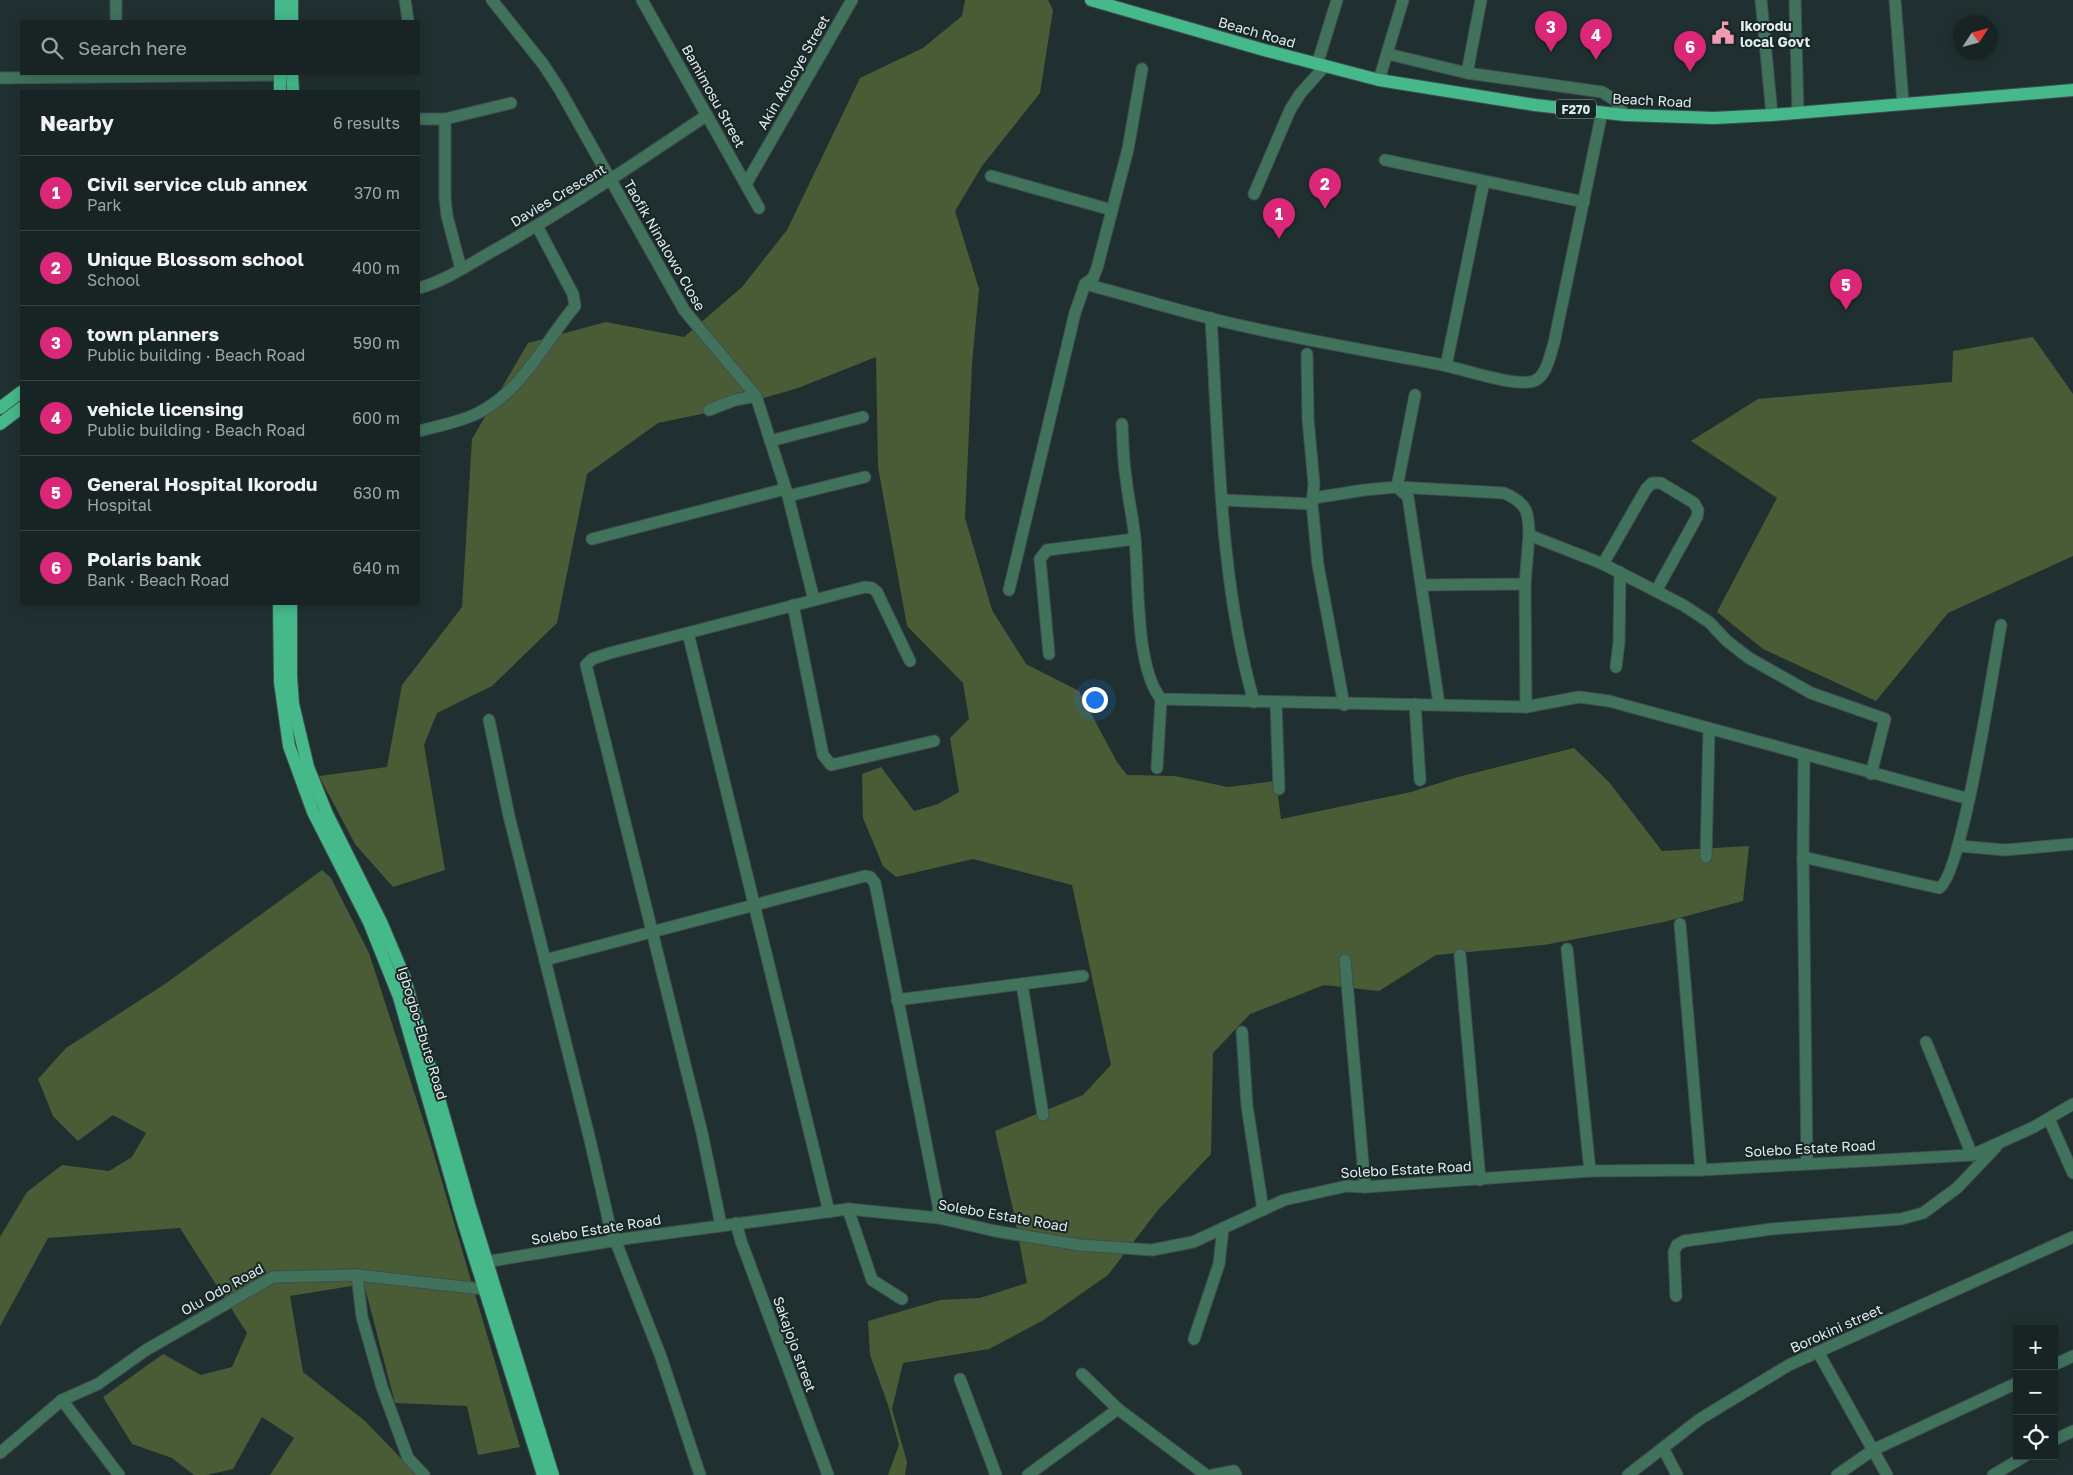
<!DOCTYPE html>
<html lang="en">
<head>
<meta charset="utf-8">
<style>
	:root { --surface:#182424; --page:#253031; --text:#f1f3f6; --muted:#9fa4a6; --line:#364141; --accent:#db2777 }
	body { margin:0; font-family:"Golos Text",sans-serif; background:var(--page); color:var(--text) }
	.controls { position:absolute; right:15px; bottom:15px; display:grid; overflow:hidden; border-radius:0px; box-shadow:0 2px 12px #0003 }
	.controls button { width:45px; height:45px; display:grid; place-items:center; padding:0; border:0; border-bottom:1px solid var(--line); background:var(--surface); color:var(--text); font:25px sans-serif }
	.compass { position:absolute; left:1953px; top:15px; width:45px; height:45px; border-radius:50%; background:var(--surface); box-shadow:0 2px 12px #0003; rotate:54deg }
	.you { position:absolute; left:1094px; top:699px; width:18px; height:18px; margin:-12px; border:4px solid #fff; border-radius:50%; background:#1a73e8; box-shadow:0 0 0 8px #1a73e833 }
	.badge { display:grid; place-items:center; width:32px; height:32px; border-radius:50%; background:var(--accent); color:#fff; font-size:16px; font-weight:700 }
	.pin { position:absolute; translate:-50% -41px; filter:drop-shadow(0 1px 2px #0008) }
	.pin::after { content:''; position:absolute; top:26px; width:18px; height:15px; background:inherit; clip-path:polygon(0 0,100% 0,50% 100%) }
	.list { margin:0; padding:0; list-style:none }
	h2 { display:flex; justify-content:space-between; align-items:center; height:65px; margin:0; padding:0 20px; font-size:21px }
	h2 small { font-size:16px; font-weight:400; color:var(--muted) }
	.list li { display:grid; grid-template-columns:32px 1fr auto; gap:15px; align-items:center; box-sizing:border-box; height:75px; padding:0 20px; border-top:1px solid var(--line) }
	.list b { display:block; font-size:19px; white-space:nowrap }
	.list p { margin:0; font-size:16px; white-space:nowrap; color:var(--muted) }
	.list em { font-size:16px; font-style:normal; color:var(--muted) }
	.icon { flex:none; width:28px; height:28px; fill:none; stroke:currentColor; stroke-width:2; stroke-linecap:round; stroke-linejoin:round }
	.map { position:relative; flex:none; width:2073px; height:1475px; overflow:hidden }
	.search { position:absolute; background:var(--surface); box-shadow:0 2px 12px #0003; left:20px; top:20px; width:400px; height:55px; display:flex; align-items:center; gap:12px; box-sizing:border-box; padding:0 18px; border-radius:0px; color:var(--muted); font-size:19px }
	.panel { position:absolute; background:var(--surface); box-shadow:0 2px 12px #0003; left:20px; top:90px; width:400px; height:515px; border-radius:0px }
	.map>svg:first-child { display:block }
</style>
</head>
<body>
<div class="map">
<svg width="2073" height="1475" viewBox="0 0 2073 1475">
	<rect width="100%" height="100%" fill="#203030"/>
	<!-- green -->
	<g fill="#495c36">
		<polygon points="965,0 1048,0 1053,10 1040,93 982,166 955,211 979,289 972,363 965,518 992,610 1026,664 1079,691 1117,762 1127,775 1175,776 1228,787 1276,781 1281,819 1411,792 1458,777 1574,748 1609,782 1662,851 1749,846 1743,901 1664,922 1544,945 1436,955 1379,991 1324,985 1250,1014 1213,1053 1211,1154 1158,1210 1108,1275 1042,1321 989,1349 903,1363 892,1409 907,1462 905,1475 888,1475 899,1445 888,1405 870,1355 868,1321 940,1300 980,1298 1027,1283 1014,1214 995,1131 1083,1095 1111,1065 1072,885 973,859 896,877 883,866 863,818 862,774 881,767 914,811 938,804 959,792 950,738 969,719 963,683 907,626 878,467 876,357 798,388 730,408 658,423 587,474 557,623 492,686 437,713 424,745 445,870 393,887 355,844 319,776 387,767 402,685 462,607 472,439 528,343 606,322 684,337 742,287 787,230 860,78 923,48 962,16"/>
		<polygon points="2033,337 2073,394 2073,556 1948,613 1876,701 1763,649 1717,612 1777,498 1691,441 1758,399 1952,382 1953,351"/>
		<polygon points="322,870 331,878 369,953 430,1141 520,1447 478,1455 467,1406 395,1403 364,1284 290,1296 303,1372 365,1421 417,1475 270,1475 294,1438 262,1417 233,1469 207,1475 194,1475 172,1458 132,1444 103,1397 163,1354 201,1375 232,1367 247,1333 180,1228 48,1238 0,1326 0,1237 27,1192 62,1165 109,1171 132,1157 146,1133 113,1115 78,1141 53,1116 38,1079 66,1048 165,984"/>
	</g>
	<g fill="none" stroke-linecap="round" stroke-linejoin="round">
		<defs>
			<g id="minor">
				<polyline points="116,0 116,21"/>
				<polyline points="405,0 408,21"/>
				<polyline points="492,0 543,64 560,90 684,310 756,396 788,496 814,600"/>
				<polyline points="642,0 759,208"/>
				<polyline points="1761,0 1772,115"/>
				<polyline points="1795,0 1798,113"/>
				<polyline points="1895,0 1903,103"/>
				<polyline points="1388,54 1467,73 1602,92 1615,100 1625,115"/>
				<polyline points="1317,65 1337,0"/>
				<polyline points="1467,73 1481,0"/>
				<polyline points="0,78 280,75"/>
				<polyline points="1379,80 1403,0"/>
				<polyline points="419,119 445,119 511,103"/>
				<polyline points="445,119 445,198 447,216 461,269"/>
				<polyline points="1385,160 1584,202"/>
				<polyline points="991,176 1112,210"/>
				<polyline points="746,184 852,0"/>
				<polyline points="1254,194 1290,110 1300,94 1324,67"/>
				<path d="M1085,284C1127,295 1170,308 1213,319C1289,338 1366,350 1443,365C1462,369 1520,389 1536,380C1547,374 1550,355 1554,343L1602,112"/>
				<path d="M419,288C448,280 474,261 500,247C572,206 639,161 707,115"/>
				<path d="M1211,318C1219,446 1219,578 1254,702"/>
				<polyline points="1307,354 1308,419 1314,484 1312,504"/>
				<polyline points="1446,366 1484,181"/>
				<path d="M1415,395L1397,487L1504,493C1527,503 1529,512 1529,535"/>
				<polyline points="709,410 735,400 756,396"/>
				<path d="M1122,424C1123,442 1123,460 1126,478C1128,498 1133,518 1135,539C1139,581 1135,667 1161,699L1526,707L1579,697L1609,701L1969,799"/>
				<path d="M419,431C438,426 460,422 478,413C522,391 544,343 575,306L573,294L537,226"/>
				<polyline points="770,441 863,417"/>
				<polyline points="788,496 865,477"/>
				<polyline points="1314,498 1364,490 1397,487 1408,497 1439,704"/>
				<polyline points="1223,500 1312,504 1318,565 1344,705"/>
				<polyline points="592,539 785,489"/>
				<polyline points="1603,564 1646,489 1652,483 1661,483 1694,503 1698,510 1697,517 1656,591"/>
				<polyline points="1422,585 1525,584"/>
				<polyline points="1009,590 1075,313 1085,284 1093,278 1097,268 1128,149 1142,69"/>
				<polyline points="793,605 823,755 831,765 934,741"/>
				<polyline points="688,633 829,1212"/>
				<polyline points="1049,654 1040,559 1047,550 1135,539"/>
				<polyline points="1616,667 1619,642 1620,572"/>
				<polyline points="1276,703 1279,789"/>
				<polyline points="1415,704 1420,780"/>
				<polyline points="1526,707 1525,584 1529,535 1603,564 1683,605 1709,622 1727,641 1749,658 1811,693 1885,719 1871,774"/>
				<polyline points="489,720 509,816 590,1140 610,1227 661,1357 700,1475"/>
				<polyline points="1804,756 1803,857 1807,1163"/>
				<polyline points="1157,768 1161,699"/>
				<polyline points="1959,846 2005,850 2073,844"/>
				<polyline points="1706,857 1709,730"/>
				<path d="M1803,857L1939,888C1962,876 1994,662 2001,625"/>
				<polyline points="1680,924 1701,1170"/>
				<polyline points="1567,949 1590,1171"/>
				<polyline points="1460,955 1480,1180"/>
				<polyline points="545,960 865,876 870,877 875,883 938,1204 939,1218"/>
				<polyline points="1345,960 1365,1187"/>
				<polyline points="1022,984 1043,1115"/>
				<polyline points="897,1000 1083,976"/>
				<polyline points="1242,1032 1247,1106 1263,1210"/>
				<polyline points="1926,1042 1972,1155"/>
				<polyline points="2049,1119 2073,1173"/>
				<polyline points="848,1209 872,1280 902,1299"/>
				<polyline points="736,1223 741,1241 828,1475"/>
				<polyline points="721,1225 702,1133 586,665 592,659 610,653 865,587 872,588 877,592 910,661"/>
				<polyline points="479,1263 630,1238 848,1209 939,1218 995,1231 1080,1245 1152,1250 1193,1242 1284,1200 1347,1186 1365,1187 1590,1171 1701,1170 1972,1155 2034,1127 2073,1104"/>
				<polyline points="357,1275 362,1317 382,1387 408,1458 424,1475"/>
				<polyline points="1676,1296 1674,1252 1677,1245 1684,1241 1772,1229 1901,1219 1923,1213 1957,1188 1996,1147"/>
				<polyline points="1194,1339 1219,1264 1223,1228"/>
				<polyline points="1818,1352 1887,1475"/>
				<polyline points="2054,1365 2073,1356"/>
				<polyline points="1082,1374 1118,1409 1206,1475"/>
				<polyline points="960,1379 996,1475"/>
				<polyline points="62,1400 119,1475"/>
				<polyline points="2054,1440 2073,1431"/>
				<polyline points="1663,1448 1677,1475"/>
				<polyline points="0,1453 62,1400 98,1384 146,1350 273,1277 357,1275 491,1290"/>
				<polyline points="1028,1475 1118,1409"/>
				<polyline points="1213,1475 1234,1471 1236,1475"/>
				<polyline points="1628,1475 1700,1419 1789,1365 2073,1237"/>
				<polyline points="1837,1475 1873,1450 2017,1383"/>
				<polyline points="1993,1475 2025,1456"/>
			</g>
			<g id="major">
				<polyline points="292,0 292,21"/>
				<polyline points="1091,0 1264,50 1379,80 1535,105 1625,115 1714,118 1772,115 2073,90"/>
				<polyline points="281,21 281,0"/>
				<polyline points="280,74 280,91"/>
				<polyline points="292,74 293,91"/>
				<polyline points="0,408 21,392"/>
				<polyline points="0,424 21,408"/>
				<polyline points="279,604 280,682 289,746 313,812 369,922 399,997 463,1221 543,1475"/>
				<polyline points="291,604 291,676 293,704 308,767 327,814 382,924 404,976 469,1204 553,1475"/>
			</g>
		</defs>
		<!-- minor casing -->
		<use href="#minor" stroke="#3f4e4e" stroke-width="13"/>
		<!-- major casing -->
		<use href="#major" stroke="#3f4e4e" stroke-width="14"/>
		<!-- minor -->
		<use href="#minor" stroke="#41735c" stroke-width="11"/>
		<!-- major -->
		<use href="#major" stroke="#46b98b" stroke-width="12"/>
	</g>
	<!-- icons -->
	<defs>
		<symbol id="civic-bare" viewBox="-9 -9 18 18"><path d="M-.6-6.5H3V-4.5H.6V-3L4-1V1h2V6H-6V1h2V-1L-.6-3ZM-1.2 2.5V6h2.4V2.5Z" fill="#f19ab1" stroke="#172626" stroke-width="2.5" paint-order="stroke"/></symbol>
	</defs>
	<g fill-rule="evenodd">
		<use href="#civic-bare" x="1707" y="17" width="32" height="32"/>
	</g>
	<g text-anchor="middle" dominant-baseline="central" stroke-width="4" stroke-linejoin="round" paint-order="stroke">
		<!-- shield labels -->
		<rect fill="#172626" stroke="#a5b1b1" stroke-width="1" x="1556" y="99.5" width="40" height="19" rx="4"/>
		<g font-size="12" font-weight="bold" fill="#e2ecec">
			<text x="1576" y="109">F270</text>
		</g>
		<!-- poi labels -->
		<g font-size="14" font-weight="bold" fill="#e2ecec" stroke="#172626" text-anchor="start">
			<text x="1740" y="25">Ikorodu<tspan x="1740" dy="16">local Govt</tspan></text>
		</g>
		<!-- street labels -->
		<g font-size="14" fill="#e2ecec" stroke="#172626">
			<text transform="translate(1257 32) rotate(16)">Beach Road</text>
			<text transform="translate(793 72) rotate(-60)">Akin Atoloye Street</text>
			<text transform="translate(714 96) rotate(61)">Bamimosu Street</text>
			<text transform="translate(1652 100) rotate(3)">Beach Road</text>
			<text transform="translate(558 195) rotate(-31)">Davies Crescent</text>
			<text transform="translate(665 245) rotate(60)">Taofik Ninalowo Close</text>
			<text transform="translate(423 1033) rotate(73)">Igbogbo-Ebute Road</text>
			<text transform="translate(1810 1148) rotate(-3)">Solebo Estate Road</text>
			<text transform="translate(1406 1169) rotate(-3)">Solebo Estate Road</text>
			<text transform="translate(1003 1215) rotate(10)">Solebo Estate Road</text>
			<text transform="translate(596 1229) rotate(-9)">Solebo Estate Road</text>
			<text transform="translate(222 1289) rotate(-29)">Olu Odo Road</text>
			<text transform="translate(1836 1328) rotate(-24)">Borokini street</text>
			<text transform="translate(795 1344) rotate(70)">Sakajojo street</text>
		</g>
	</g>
</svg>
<div class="controls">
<button>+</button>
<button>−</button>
<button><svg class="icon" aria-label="locate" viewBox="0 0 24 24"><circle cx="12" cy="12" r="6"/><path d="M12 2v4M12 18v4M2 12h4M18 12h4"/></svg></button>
</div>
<svg class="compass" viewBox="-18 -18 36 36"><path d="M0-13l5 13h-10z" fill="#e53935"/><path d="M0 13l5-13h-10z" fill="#9fa4a6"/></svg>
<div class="you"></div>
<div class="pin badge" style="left:1279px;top:239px">1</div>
<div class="pin badge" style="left:1325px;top:209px">2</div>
<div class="pin badge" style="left:1551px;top:52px">3</div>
<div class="pin badge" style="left:1596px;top:60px">4</div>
<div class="pin badge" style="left:1846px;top:310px">5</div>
<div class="pin badge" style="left:1690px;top:72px">6</div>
<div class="search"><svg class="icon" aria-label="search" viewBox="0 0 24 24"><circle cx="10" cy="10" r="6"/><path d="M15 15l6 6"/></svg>Search here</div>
<section class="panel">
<h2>Nearby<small>6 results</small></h2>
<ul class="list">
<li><span class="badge">1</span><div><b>Civil service club annex</b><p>Park</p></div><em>370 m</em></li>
<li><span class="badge">2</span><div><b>Unique Blossom school</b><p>School</p></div><em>400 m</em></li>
<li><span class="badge">3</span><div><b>town planners</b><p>Public building · Beach Road</p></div><em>590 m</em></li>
<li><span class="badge">4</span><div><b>vehicle licensing</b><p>Public building · Beach Road</p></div><em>600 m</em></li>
<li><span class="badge">5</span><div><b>General Hospital Ikorodu</b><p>Hospital</p></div><em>630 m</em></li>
<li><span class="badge">6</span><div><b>Polaris bank</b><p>Bank · Beach Road</p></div><em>640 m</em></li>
</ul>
</section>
</div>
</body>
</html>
